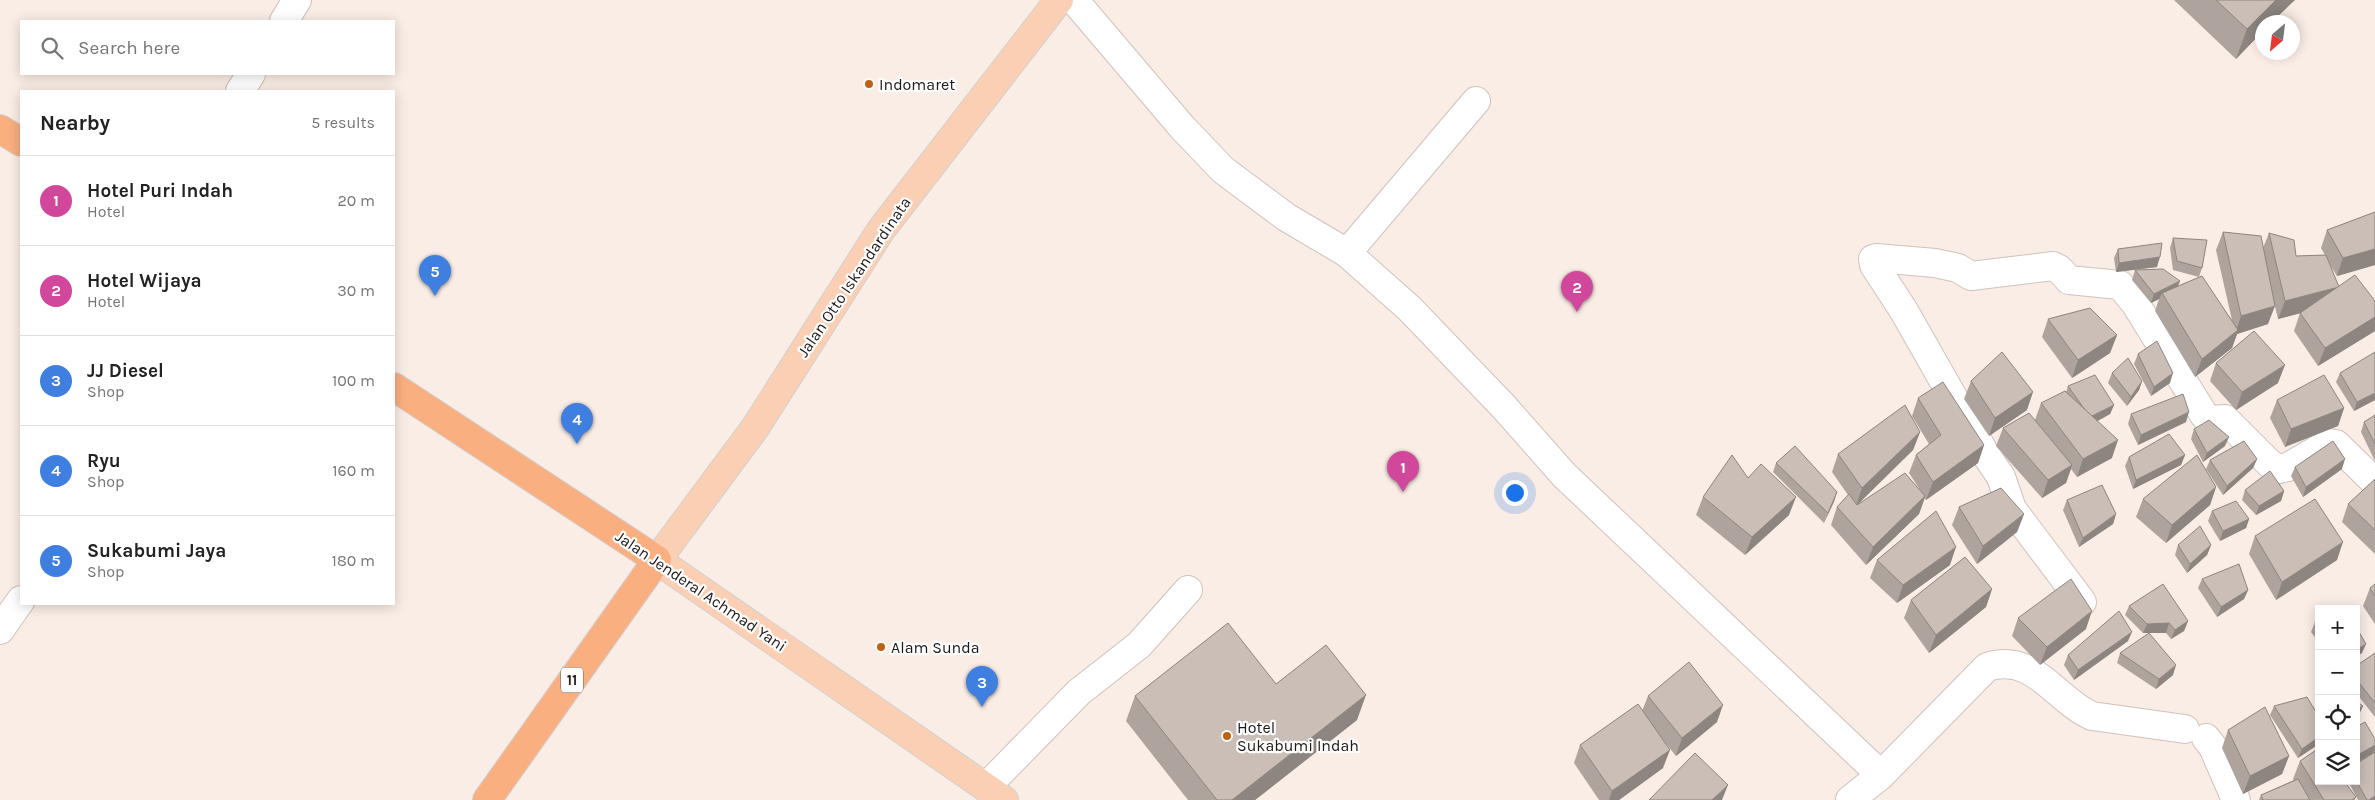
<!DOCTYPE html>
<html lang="en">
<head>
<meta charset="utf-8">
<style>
	:root { --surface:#fff; --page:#f2f2f2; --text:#222; --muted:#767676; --line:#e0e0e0; --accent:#bf6114 }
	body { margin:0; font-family:Karla,sans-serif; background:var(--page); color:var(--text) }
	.controls { position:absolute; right:15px; bottom:15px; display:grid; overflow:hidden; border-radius:0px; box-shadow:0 2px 12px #0003 }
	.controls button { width:45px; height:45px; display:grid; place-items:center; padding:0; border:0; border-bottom:1px solid var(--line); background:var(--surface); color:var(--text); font:25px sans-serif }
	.compass { position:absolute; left:2255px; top:15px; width:45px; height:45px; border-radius:50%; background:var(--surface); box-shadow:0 2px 12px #0003; rotate:208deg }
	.you { position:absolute; left:1514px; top:492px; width:18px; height:18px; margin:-12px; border:4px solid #fff; border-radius:50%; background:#1a73e8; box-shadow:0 0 0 8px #1a73e833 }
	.badge { display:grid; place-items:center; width:32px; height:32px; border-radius:50%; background:var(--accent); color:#fff; font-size:16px; font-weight:700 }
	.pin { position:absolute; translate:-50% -41px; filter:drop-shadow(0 1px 2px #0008) }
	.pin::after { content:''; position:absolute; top:26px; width:18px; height:15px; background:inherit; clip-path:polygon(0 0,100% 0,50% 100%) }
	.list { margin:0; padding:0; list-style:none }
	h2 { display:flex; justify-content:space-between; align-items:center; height:65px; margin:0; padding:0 20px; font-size:21px }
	h2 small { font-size:16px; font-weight:400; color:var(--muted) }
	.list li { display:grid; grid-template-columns:32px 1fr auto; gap:15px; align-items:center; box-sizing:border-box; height:90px; padding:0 20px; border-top:1px solid var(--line) }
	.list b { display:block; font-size:19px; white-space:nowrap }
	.list p { margin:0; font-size:16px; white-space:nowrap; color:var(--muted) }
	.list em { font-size:16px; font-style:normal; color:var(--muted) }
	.icon { flex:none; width:28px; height:28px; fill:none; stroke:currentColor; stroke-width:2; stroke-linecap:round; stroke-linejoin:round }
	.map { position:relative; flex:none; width:2375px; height:800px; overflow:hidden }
	.search { position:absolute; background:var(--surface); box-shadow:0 2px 12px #0003; left:20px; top:20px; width:375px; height:55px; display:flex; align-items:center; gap:12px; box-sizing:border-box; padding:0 18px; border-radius:0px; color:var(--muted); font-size:19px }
	.panel { position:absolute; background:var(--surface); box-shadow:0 2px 12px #0003; left:20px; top:90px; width:375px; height:515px; border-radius:0px }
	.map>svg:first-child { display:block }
</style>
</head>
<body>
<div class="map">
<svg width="2375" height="800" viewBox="0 0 2375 800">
	<rect width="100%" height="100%" fill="#faede5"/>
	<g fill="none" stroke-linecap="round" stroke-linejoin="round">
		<defs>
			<g id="minor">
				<polyline points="1074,0 1182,127 1223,170 1286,217 1347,253 1410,309 1504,407 1564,475 1881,775"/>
				<polyline points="284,21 297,0"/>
				<polyline points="240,91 251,74"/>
				<polyline points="1347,253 1476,101"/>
				<polyline points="2082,602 2012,509 2001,477 1984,452 1904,311 1874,265 1873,259 1876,258 1935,263 1958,268 1971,276 2053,266 2059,269 2069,280 2120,285 2135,303 2204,415 2210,420 2225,419 2270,464 2279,469 2288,467 2329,443 2336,444 2375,482"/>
				<polyline points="0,630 21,600"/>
				<polyline points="2206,738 2213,747 2236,800"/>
				<polyline points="986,787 1079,692 1139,645 1188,590"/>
				<path d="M1850,800L1881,775L1987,667C2034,652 2054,699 2092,716L2185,729"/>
			</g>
			<polyline id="major" points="1004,800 657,560 755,428 881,230 1059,0"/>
			<g id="highway">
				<polyline points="0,129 21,142"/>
				<polyline points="394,387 657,560 487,800"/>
			</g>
		</defs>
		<!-- minor casing -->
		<use href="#minor" stroke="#cfc2bb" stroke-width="30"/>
		<!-- major casing -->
		<use href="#major" stroke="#d2d1d1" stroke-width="30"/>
		<!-- highway casing -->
		<use href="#highway" stroke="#d2d1d1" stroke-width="30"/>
		<!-- minor -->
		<use href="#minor" stroke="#fff" stroke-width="28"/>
		<!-- major -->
		<use href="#major" stroke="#fbcfb3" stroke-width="28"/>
		<!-- highway -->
		<use href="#highway" stroke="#f9af80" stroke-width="28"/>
	</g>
	<!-- wall -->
	<g fill="#aea39d">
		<polygon points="2174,0 2295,0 2262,22 2262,32 2236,59"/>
		<polygon points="2375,212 2375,265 2337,276 2327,260 2338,286 2375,301 2375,331 2318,366 2294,331 2300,313 2278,319 2272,294 2268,324 2237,334 2232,348 2195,377 2155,311 2159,299 2151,303 2132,280 2135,270 2180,281 2178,286 2199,277 2173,270 2170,248 2173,238 2202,268 2199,277 2232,320 2216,250 2223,232 2263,248 2269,233 2296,256 2325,255 2321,248 2327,230"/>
		<polygon points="2118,249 2157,267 2116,272 2114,258"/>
		<polygon points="2048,319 2117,335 2110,353 2072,378 2042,337"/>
		<polygon points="2138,354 2170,383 2151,396 2134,364"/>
		<polygon points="2216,363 2278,383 2236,410 2210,381"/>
		<polygon points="2112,373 2142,381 2139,390 2127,406 2108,383"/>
		<polygon points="2340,373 2375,400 2354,411 2336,382"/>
		<polygon points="1971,381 2027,410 1989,436 1964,399"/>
		<polygon points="2068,386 2114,405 2110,414 2097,421 2112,458 2077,477 2071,469 2066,483 2042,498 1996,446 2003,428 2035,420 2041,403 2066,392"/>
		<polygon points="1918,398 1984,445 1978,463 1926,500 1925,498 1919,514 1866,565 1831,525 1837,507 1848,495 1832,472 1838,454 1920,432 1913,450 1857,505 1920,490 1909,473 1916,455 1929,444 1912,416"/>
		<polygon points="2277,400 2344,408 2338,426 2285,447 2270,418"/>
		<polygon points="2131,414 2186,422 2138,445 2128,424"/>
		<polygon points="2375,415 2375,461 2361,432 2364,422"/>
		<polygon points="2194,429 2225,446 2203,462 2191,439"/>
		<polygon points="2185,455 2181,465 2133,489 2125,466 2129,457"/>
		<polygon points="2257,459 2253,468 2223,495 2206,469 2210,460"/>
		<polygon points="1776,463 1837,492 1824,523 1773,472"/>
		<polygon points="2295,467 2342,469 2303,497 2291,476"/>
		<polygon points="1748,478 1789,515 1745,555 1696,515 1703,497"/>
		<polygon points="2375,479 2375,554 2342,522 2348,504"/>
		<polygon points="2216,487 2210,505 2166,543 2136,517 2143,499"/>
		<polygon points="2245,490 2284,491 2281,501 2256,515 2242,500"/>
		<polygon points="2067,500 2116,514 2113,524 2079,547 2063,510"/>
		<polygon points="1959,507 2024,514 2017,532 1977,564 1952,525"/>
		<polygon points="2212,511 2249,519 2246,528 2220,541 2208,521"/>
		<polygon points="2255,536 2337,560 2276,600 2249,554"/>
		<polygon points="2178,545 2211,545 2207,555 2187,573 2175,555"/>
		<polygon points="1877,560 1950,565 1897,603 1870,578"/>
		<polygon points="2202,579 2248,590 2244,599 2217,617 2198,588"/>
		<polygon points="2375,584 2375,624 2363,606 2370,588"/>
		<polygon points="1992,589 1986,607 1929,653 1904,618 1911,600"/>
		<polygon points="2129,606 2188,621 2184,631 2171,639 2166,633 2143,633 2125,615"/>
		<polygon points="2018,618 2086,629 2040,665 2012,636"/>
		<polygon points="2319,620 2319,643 2311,632 2315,622"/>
		<polygon points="2128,641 2074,680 2064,665 2068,655"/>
		<polygon points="2120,653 2173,675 2156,689 2117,663"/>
		<polygon points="2375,653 2375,717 2356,693 2356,666"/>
		<polygon points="1276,684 1357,720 1255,800 1188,800 1126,721 1135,696"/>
		<polygon points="1648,696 1717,722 1676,756 1663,740 1663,768 1619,800 1599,800 1574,763 1580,745 1642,711"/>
		<polygon points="2274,706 2319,717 2319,744 2298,758 2270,715"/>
		<polygon points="2356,727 2374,753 2375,800 2358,800 2348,781 2356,781 2356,764 2369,756 2356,763"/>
		<polygon points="2228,730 2289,756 2282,774 2243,794 2222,748"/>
		<polygon points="2300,761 2356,797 2355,800 2259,800 2261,795 2294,780 2293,779"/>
	</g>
	<!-- shaded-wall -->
	<g fill="#8d857f">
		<polygon points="2276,0 2295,0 2272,22 2262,22 2262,32 2236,59 2247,29"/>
		<polygon points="2375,249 2375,265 2337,276 2343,258"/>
		<polygon points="2160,257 2157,267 2116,272 2119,263"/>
		<polygon points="2180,281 2176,290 2162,293 2159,299 2151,303 2154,294"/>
		<polygon points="2339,287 2332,305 2278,319 2285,301"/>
		<polygon points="2275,306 2268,324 2237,334 2232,348 2195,377 2202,359 2236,331 2241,316"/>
		<polygon points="2375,317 2375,331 2318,366 2325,348"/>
		<polygon points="2117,335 2110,353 2072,378 2078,360"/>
		<polygon points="2285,365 2278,383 2236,410 2242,392"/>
		<polygon points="2173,373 2170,383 2151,396 2154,387"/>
		<polygon points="2142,381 2139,390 2127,406 2131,397"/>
		<polygon points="2033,392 2027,410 1989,436 1995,418"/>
		<polygon points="2375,393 2375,400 2354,411 2357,402"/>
		<polygon points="2114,405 2110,414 2087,427 2090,417"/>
		<polygon points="2344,408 2338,426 2285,447 2291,429"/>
		<polygon points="2189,412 2186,422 2138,445 2141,435"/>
		<polygon points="1920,432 1913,450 1856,506 1862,488"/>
		<polygon points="2229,437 2225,446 2203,462 2207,453"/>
		<polygon points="2118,440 2112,458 2077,477 2083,459"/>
		<polygon points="1984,445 1978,463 1926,500 1933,482"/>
		<polygon points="2185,455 2181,465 2133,489 2136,480"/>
		<polygon points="2257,459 2253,468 2223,495 2227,486"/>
		<polygon points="2345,459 2342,469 2303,497 2306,487"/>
		<polygon points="2072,465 2066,483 2042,498 2048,480"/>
		<polygon points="2216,487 2210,505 2166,543 2172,525"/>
		<polygon points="2284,491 2281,501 2256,515 2259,506"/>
		<polygon points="1837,492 1834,502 1824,523 1828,513"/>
		<polygon points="1925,496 1919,514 1866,565 1873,547"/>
		<polygon points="1796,497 1789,515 1745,555 1752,537"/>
		<polygon points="2024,514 2017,532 1977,564 1983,546"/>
		<polygon points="2116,514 2113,524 2079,547 2083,538"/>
		<polygon points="2249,519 2246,528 2220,541 2223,531"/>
		<polygon points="2343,542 2337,560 2276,600 2282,582"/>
		<polygon points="2211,545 2207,555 2187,573 2190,564"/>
		<polygon points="1956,547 1950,565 1897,603 1903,585"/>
		<polygon points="1992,589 1986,607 1929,653 1936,635"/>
		<polygon points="2248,590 2244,599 2217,617 2221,607"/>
		<polygon points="2092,611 2086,629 2040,665 2047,647"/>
		<polygon points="2188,621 2184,631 2171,639 2175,630"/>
		<polygon points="2169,623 2166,633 2143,633 2147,624"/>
		<polygon points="2132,632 2128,641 2074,680 2078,670"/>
		<polygon points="2366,644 2362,653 2356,657 2356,650"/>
		<polygon points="2176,665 2173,675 2156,689 2159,679"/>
		<polygon points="1366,695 1357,720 1255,800 1232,800"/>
		<polygon points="1723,705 1717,722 1676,756 1682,738"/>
		<polygon points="2363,706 2359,715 2356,717 2356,710"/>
		<polygon points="2319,737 2319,744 2298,758 2302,749"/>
		<polygon points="2375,745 2375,751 2374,753 2356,763 2356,756"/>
		<polygon points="1670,750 1663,768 1619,800 1609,800 1612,791"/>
		<polygon points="2289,756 2282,774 2243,794 2250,776"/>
		<polygon points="1728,785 1722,800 1712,800"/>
		<polygon points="2375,796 2375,800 2369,800"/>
	</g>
	<!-- building -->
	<g fill="#cabeb6" stroke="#8d857f">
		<polygon points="2216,0 2276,0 2247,29"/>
		<polygon points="2375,212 2375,249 2343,258 2327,230"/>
		<polygon points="2223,232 2261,236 2275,306 2241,316"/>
		<polygon points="2269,233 2294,240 2296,256 2326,255 2339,287 2285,301"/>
		<polygon points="2173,238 2207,240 2202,268 2177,261"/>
		<polygon points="2162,243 2160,257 2119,263 2118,249"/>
		<polygon points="2163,269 2180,281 2154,294 2135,270"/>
		<polygon points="2355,275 2375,301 2375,317 2325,348 2300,313"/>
		<polygon points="2202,276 2238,330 2202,359 2162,293"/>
		<polygon points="2090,308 2117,335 2078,360 2048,319"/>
		<polygon points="2254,331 2285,365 2242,392 2216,363"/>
		<polygon points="2157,341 2173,373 2154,387 2138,354"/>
		<polygon points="2002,352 2033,392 1995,418 1971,381"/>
		<polygon points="2375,352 2375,393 2357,402 2340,373"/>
		<polygon points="2128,358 2142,381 2131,397 2112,373"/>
		<polygon points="2095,375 2114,405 2092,416 2085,410 2068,386"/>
		<polygon points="2324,375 2344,408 2291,429 2277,400"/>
		<polygon points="1943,382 1984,445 1933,482 1916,455 1941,435 1918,398"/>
		<polygon points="2065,391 2118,440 2083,459 2041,403"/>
		<polygon points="2183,394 2189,412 2141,435 2131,414"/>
		<polygon points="1905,405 1920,432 1862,488 1838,454"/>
		<polygon points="2029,413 2072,465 2048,480 2003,428"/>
		<polygon points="2375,415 2375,444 2364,422"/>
		<polygon points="2209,420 2229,437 2207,453 2194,429"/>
		<polygon points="2169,434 2185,455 2136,480 2129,457"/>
		<polygon points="2244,441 2257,459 2227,486 2210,460"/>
		<polygon points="2333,441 2345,459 2306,487 2295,467"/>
		<polygon points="1795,446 1837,492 1828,513 1776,463"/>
		<polygon points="1732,455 1748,478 1761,464 1796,497 1752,537 1703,497"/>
		<polygon points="2197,455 2216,487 2172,525 2143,499"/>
		<polygon points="2270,471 2284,491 2259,506 2245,490"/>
		<polygon points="1905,473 1925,496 1873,547 1837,507 1849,494 1857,505"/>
		<polygon points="2375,479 2375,530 2348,504"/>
		<polygon points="2102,485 2116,514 2083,538 2067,500"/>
		<polygon points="2001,488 2024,514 1983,546 1959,507"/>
		<polygon points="2315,499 2343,542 2282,582 2255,536"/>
		<polygon points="2236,501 2249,519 2223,531 2212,511"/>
		<polygon points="1936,511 1956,547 1903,585 1877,560"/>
		<polygon points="2200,526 2211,545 2190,564 2178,545"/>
		<polygon points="1965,557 1992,589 1936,635 1911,600"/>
		<polygon points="2239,564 2248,590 2221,607 2202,579"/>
		<polygon points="2071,579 2092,611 2047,647 2018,618"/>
		<polygon points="2163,584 2188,621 2175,630 2169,623 2147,624 2129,606"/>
		<polygon points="2375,584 2375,596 2370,588"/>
		<polygon points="2119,611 2132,632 2078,670 2068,655"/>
		<polygon points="2319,620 2319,629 2315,622"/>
		<polygon points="1228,623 1276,684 1326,645 1366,695 1232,800 1217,800 1135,696"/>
		<polygon points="2356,627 2366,644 2356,650"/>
		<polygon points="2149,633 2176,665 2159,679 2120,653"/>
		<polygon points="2375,653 2375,703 2356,679 2356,666"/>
		<polygon points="1689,662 1723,705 1682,738 1648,696"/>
		<polygon points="2307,697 2319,717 2319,737 2302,749 2274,706"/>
		<polygon points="2356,701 2363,706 2356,710"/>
		<polygon points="1638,704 1670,750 1612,791 1580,745"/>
		<polygon points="2265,707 2289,756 2250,776 2228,730"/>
		<polygon points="2365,722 2375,739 2375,745 2356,756 2356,727"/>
		<polygon points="2319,748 2319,781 2344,781 2356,797 2352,800 2324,800 2300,761"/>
		<polygon points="2375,752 2375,796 2369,800 2367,800 2356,780 2356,764"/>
		<polygon points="1695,753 1728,785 1712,800 1649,800"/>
		<polygon points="2298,779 2310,800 2263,800 2261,795"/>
	</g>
	<!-- markers -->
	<g fill="#bf6114" stroke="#fdfdfd" stroke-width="2">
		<circle cx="869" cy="84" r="5"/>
		<circle cx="881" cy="647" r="5"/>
		<circle cx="1227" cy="736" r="5"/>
	</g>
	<g text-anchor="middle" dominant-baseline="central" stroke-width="4.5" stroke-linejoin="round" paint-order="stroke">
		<!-- shield labels -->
		<rect fill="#fdfdfd" stroke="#625e5c" stroke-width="1" x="561" y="667.5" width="22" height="25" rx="4"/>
		<g font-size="15" font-weight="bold" fill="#1f1a17">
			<text x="572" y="680">11</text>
		</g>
		<!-- poi labels -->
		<g font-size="16" fill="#1f1a17" stroke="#fdfdfd" text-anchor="start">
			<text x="879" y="84">Indomaret</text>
			<text x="891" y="647">Alam Sunda</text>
			<text x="1237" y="727">Hotel<tspan x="1237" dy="18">Sukabumi Indah</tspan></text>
		</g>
		<!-- street labels -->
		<g font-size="16" fill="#1f1a17" stroke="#fdfdfd">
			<text transform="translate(854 277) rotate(-56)">Jalan Otto Iskandardinata</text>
			<text transform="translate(701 591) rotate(34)">Jalan Jenderal Achmad Yani</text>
		</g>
	</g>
</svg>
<div class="controls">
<button>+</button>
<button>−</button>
<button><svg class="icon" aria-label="locate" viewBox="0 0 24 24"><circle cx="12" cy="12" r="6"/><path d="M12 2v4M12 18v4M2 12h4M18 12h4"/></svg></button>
<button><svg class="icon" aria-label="layers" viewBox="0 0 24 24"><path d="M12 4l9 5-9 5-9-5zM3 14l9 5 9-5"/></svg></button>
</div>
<svg class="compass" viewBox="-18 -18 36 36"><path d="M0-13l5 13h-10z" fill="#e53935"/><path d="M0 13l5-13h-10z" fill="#767676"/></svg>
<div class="you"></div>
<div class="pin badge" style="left:1403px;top:492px;background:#d1479c">1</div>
<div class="pin badge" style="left:1577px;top:312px;background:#d1479c">2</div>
<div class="pin badge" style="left:982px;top:707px;background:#3f7fe0">3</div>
<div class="pin badge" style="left:577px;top:444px;background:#3f7fe0">4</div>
<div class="pin badge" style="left:435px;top:296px;background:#3f7fe0">5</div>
<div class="search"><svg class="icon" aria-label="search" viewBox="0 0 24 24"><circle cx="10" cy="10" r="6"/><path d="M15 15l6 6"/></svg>Search here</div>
<section class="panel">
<h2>Nearby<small>5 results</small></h2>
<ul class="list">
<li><span class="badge" style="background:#d1479c">1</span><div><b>Hotel Puri Indah</b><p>Hotel</p></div><em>20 m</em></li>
<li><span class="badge" style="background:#d1479c">2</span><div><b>Hotel Wijaya</b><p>Hotel</p></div><em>30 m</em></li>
<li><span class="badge" style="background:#3f7fe0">3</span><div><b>JJ Diesel</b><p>Shop</p></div><em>100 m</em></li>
<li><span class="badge" style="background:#3f7fe0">4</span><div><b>Ryu</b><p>Shop</p></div><em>160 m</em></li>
<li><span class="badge" style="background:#3f7fe0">5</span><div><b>Sukabumi Jaya</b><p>Shop</p></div><em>180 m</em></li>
</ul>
</section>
</div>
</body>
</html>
